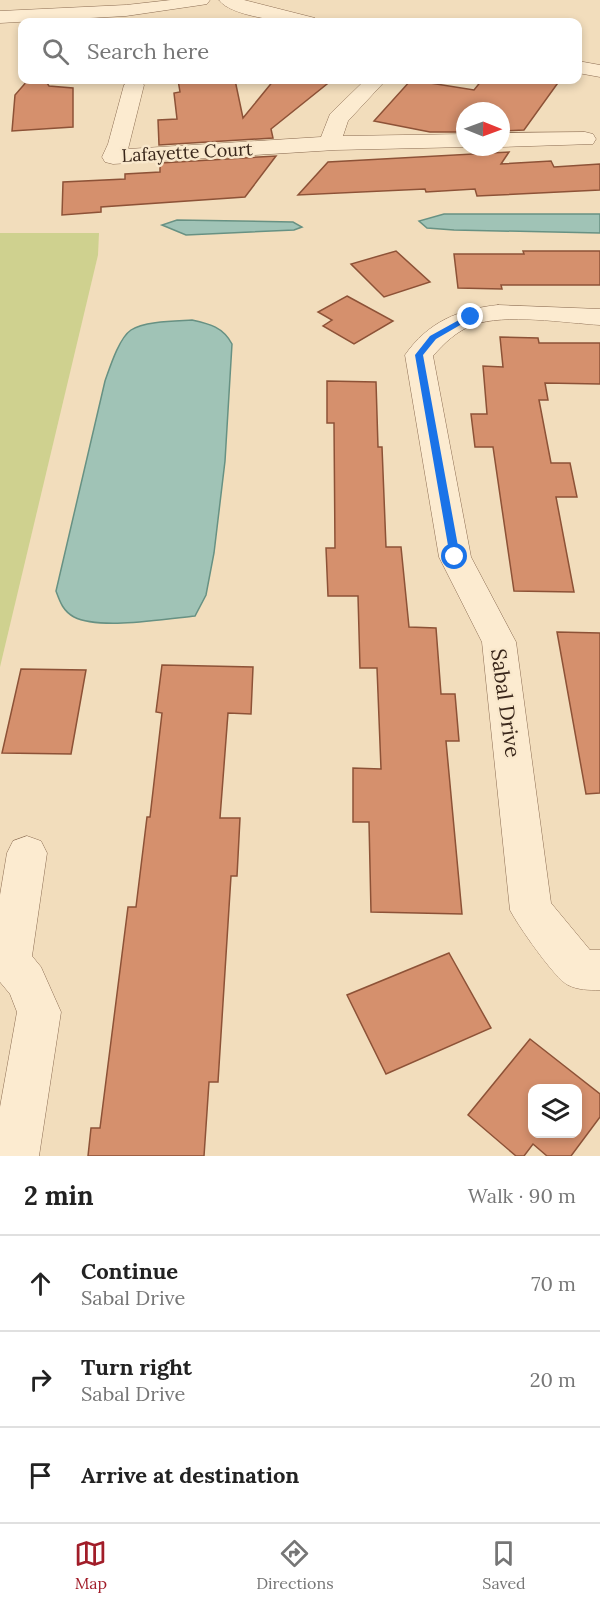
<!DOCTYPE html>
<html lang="en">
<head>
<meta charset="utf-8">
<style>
	:root { --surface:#fff; --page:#f2f2f2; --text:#222; --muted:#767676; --line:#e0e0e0; --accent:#a11d29 }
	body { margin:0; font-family:Lora,serif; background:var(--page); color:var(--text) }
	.controls { position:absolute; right:18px; bottom:18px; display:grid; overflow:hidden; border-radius:12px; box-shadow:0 3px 9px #0003 }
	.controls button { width:54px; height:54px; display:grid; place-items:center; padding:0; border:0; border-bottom:2px solid var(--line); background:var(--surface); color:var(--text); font:30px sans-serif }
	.compass { position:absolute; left:456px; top:102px; width:54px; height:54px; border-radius:50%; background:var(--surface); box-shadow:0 3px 9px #0003; rotate:91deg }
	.stop { position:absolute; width:18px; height:18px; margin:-14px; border:4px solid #1a73e8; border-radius:50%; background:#fff }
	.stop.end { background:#1a73e8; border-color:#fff; box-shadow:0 2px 6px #0008 }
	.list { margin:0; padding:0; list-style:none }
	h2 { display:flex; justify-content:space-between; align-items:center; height:78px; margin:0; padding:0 24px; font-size:26px }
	h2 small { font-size:20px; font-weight:400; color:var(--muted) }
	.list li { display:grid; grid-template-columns:39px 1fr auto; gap:18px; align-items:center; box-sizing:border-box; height:96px; padding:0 24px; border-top:2px solid var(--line) }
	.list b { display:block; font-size:22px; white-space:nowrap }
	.list p { margin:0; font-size:20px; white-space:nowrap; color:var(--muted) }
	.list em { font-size:20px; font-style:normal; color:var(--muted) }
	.icon { flex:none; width:33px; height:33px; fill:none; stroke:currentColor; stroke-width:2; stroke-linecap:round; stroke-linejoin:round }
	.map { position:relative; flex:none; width:600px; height:1156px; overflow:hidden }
	.search { position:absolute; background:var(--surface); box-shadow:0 3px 9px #0003; left:18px; right:18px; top:18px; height:66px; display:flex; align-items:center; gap:15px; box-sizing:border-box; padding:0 21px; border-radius:12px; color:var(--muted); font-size:22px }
	.sheet { height:366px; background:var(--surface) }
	nav { display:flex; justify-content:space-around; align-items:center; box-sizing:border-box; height:84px; border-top:2px solid var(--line); background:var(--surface); font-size:16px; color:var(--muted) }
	nav a { display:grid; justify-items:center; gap:3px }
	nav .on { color:var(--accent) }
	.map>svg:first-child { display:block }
</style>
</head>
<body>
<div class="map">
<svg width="600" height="1156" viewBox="0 0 600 1156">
	<rect width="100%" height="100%" fill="#f2ddbc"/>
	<!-- green -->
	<polygon fill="#cfd18f" points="0,233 99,233 98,255 0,667"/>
	<!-- water -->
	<g fill="#a0c3b6" stroke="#679183" stroke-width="1.5">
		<polygon points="444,214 600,214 600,233 454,230 427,228 419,221"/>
		<polygon points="177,220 293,222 302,227 294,230 186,235 162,225"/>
		<path d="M192,320C210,324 223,327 232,344L225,461L214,553L206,595L195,616C166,619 99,630 74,617C63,611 60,602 56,591L105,381C110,367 119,338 131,330C144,321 176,321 192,320Z"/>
	</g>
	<!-- building -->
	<g fill="#d5906d" stroke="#8d5237" stroke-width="1.5" fill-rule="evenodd">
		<polygon points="28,80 45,80 49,86 73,88 73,127 12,131 15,95"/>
		<polygon points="178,80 235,80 243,118 274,80 332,80 271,129 273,138 159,145 158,120 177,119 174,93 180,92"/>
		<polygon points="411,80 474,90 482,80 560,80 524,130 501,131 501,111 465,111 465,132 430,132 374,121"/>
		<polygon points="509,152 501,164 551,161 554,167 600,164 600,190 477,196 475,189 426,192 425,189 298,195 328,162"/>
		<polygon points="276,156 245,197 101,207 101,212 62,215 63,182 125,179 125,174 160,172 160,163"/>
		<polygon points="396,251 430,282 384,297 351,264"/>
		<polygon points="523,251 600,251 600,285 501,285 502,289 458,288 454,254 524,254"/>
		<polygon points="347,296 393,321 354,344 323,326 332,320 318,312"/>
		<polygon points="500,337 538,338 539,343 600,343 600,384 545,383 548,400 539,400 551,463 570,463 577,497 556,497 574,592 514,591 493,447 475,447 471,414 487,414 483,366 503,367"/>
		<polygon points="327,381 376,382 378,447 382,447 386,547 401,547 409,627 436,628 441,694 455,694 459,741 446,741 462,914 371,912 369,822 353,822 353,768 381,769 377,668 360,668 358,596 328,596 326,548 335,548 334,423 327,423"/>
		<polygon points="557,632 600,633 600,793 586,794"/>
		<polygon points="162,665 253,667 251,714 228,713 220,818 240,818 237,876 231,876 218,1082 209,1082 204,1156 88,1156 91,1128 100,1128 128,907 136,907 147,817 150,817 162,713 156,712"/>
		<polygon points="21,669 86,670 71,754 2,753"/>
		<polygon points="449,953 491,1028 386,1074 347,995"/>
		<path d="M530,1039L600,1094V1117L571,1156H547L533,1144L524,1156H516L468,1115ZM532,1089H578V1134H532Z"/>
	</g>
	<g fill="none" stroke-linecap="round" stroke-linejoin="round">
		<defs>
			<g id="minor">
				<polygon points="171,0 210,0 207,4 201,5 126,16 0,23 0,11 126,5"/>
				<path d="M219,0H244L315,18L317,22C297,24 231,18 219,0Z"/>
				<polygon points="578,61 600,65 600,77 578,73"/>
				<polygon points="131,80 141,81 144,85 128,149 321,137 330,114 365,80 386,80 348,121 343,136 465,134 465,147 467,147 335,150 113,164 105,162 102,157 108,144 124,85"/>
				<polygon points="585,132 593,134 596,139 593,144 501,147 501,133"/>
				<path d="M498,305L600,309V325C566,323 505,313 473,325C457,331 444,343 433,356L471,557L516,642L551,903L590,950H600V990C588,990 578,990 568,985C555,979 517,924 510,910L482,642L439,557L405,355C428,322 459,309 498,305Z"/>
				<polygon points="27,836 41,841 47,853 32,956 41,967 61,1012 39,1156 0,1156 0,1107 17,1012 10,994 0,982 0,895 7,853 13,841"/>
			</g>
		</defs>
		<!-- minor casing -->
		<use href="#minor" stroke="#8c6d53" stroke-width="1"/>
		<!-- minor -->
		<use href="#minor" fill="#fcebd0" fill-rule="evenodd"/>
	</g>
	<!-- route -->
	<polygon fill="#1a73e8" points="468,315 474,317 436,339 423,355 460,557 455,560 450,557 415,355 430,336"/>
	<g text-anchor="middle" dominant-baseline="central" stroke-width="5" stroke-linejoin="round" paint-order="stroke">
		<!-- far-street labels -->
		<g font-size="18" fill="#39261a" stroke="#f9e8cc">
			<text transform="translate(187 152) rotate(-3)">Lafayette Court</text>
		</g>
		<!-- street labels -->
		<g font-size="21" fill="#39261a" stroke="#f9e8cc">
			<text transform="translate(506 703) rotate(82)">Sabal Drive</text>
		</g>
	</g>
</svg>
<div class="controls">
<button><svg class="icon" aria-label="layers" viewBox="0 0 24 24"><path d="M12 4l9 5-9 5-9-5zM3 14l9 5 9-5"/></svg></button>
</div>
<svg class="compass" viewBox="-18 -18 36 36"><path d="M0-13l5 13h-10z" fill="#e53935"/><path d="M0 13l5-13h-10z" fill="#767676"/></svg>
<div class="stop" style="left:455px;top:557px"></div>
<div class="stop end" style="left:471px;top:317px"></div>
<div class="search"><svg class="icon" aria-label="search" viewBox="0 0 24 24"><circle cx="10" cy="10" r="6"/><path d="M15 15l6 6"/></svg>Search here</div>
</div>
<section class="sheet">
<h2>2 min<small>Walk · 90 m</small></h2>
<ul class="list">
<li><svg class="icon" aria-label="ahead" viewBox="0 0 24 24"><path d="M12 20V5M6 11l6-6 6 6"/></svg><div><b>Continue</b><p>Sabal Drive</p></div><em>70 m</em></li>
<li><svg class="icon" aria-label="right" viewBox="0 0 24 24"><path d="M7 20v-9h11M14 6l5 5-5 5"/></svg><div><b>Turn right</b><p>Sabal Drive</p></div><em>20 m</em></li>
<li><svg class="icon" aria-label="arrive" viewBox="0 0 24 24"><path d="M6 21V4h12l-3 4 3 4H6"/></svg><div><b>Arrive at destination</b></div></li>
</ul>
</section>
<nav>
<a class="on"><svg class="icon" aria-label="map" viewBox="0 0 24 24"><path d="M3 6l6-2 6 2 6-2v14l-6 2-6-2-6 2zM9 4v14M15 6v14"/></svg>Map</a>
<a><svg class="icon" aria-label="directions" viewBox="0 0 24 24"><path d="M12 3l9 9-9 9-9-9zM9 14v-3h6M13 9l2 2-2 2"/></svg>Directions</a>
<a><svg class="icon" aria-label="saved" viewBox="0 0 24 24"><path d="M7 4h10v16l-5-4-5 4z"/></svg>Saved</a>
</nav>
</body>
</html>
